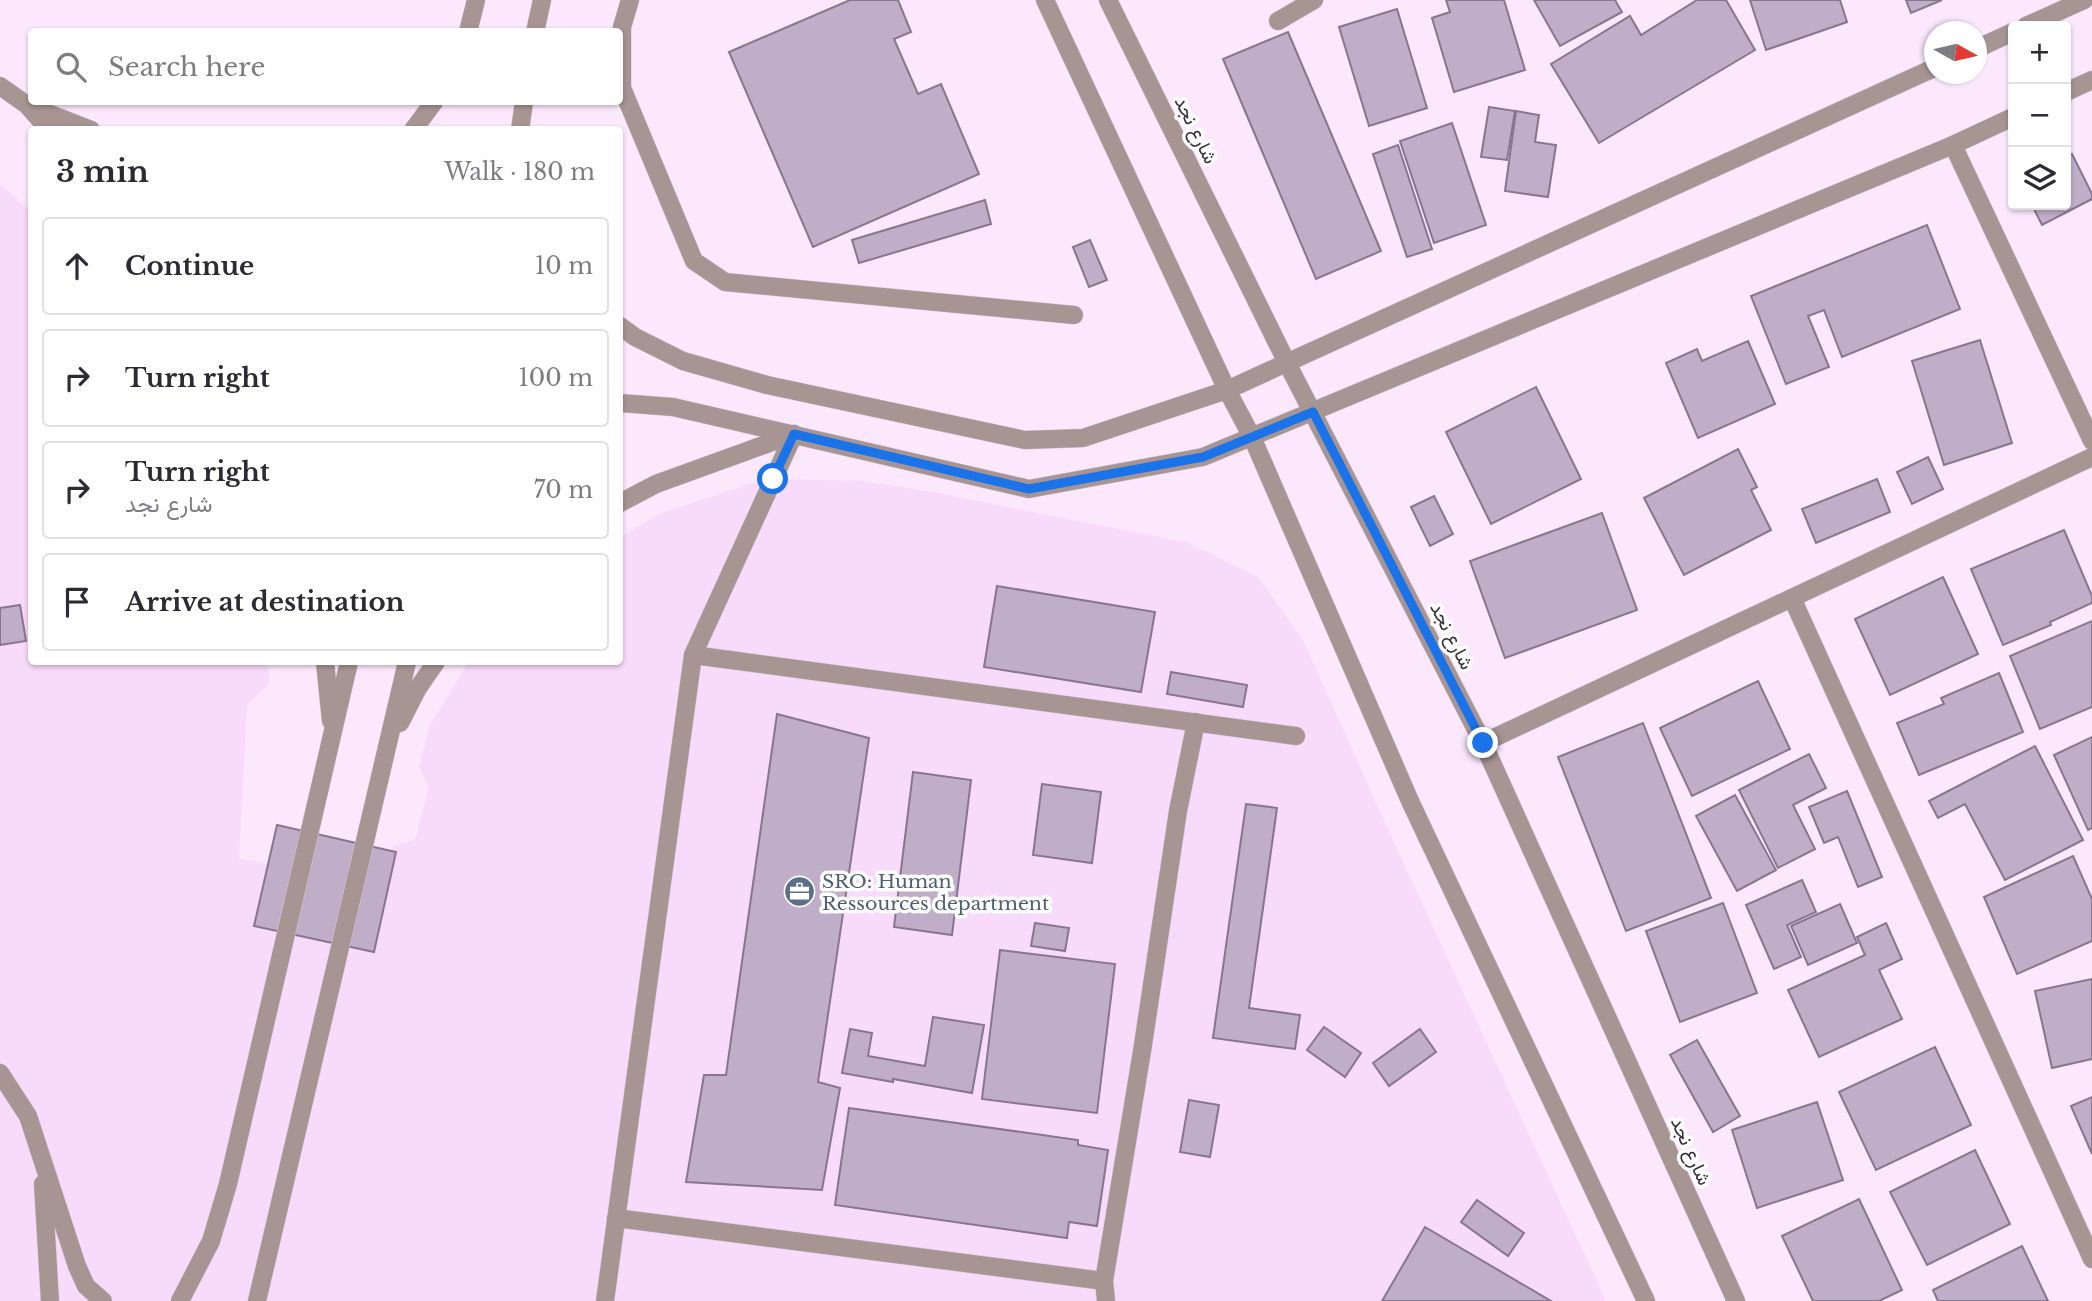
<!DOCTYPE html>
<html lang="en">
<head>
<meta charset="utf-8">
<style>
	:root { --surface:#fff; --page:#f2f2f3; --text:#2b2b33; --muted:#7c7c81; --line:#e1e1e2 }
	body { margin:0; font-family:"Libre Baskerville",Vazirmatn,serif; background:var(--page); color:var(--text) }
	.controls { position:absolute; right:21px; top:21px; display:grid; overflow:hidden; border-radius:7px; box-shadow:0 2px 5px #0004 }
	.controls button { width:63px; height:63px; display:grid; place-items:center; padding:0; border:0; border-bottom:2px solid var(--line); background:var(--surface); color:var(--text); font:35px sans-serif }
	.compass { position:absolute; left:1924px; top:21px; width:63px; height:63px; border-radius:50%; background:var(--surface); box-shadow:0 2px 5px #0004; rotate:98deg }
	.stop { position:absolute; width:21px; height:21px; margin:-16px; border:5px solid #1a73e8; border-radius:50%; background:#fff }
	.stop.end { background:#1a73e8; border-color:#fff; box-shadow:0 2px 7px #0008 }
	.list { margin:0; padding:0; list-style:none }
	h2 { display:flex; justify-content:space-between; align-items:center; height:91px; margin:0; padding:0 28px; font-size:30px }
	h2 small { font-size:23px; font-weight:400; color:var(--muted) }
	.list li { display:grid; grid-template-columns:46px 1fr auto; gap:21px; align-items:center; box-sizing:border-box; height:98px; margin:0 14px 14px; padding:0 14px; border:2px solid var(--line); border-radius:7px }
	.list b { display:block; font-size:26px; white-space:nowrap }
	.list p { margin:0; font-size:23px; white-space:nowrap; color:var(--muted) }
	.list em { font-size:23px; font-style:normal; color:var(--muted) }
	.icon { flex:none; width:38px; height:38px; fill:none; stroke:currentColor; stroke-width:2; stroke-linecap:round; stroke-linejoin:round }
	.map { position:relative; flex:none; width:2092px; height:1301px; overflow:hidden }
	.search { position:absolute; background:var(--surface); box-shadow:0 2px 5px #0004; left:28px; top:28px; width:595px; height:77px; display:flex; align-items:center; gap:18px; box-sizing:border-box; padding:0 24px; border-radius:7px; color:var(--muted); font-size:26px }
	.panel { position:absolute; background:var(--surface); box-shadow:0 2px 5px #0004; left:28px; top:126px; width:595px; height:539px; border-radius:7px }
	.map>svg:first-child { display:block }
</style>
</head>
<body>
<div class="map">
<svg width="2092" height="1301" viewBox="0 0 2092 1301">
	<rect width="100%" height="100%" fill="#fbe8fd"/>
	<!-- built -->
	<polygon fill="#f8dafa" points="0,184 31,212 32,662 268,662 269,683 247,705 239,858 383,888 393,846 415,840 429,788 419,766 430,725 469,662 620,662 620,538 659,514 750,484 773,479 864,481 932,492 1186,542 1258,577 1303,640 1391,836 1606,1301 0,1301"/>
	<!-- building -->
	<g fill="#c0aec9" stroke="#87768f" stroke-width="2">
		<polygon points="850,0 898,0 911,32 894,39 918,94 941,84 979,174 813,247 729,52"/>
		<polygon points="1446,0 1504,0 1525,70 1454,92 1432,18 1450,12"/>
		<polygon points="1534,0 1615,0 1622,12 1560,46"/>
		<polygon points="1697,0 1726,0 1755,50 1599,143 1551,64 1630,16 1641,35"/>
		<polygon points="1750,0 1840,0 1847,22 1766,50"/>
		<polygon points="1906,0 1942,0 1911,13"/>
		<polygon points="1397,9 1427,108 1369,126 1339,27"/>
		<polygon points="1288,32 1381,251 1316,279 1223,59"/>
		<polygon points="1489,107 1515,111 1507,160 1481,157"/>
		<polygon points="1516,111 1539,115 1535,142 1556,145 1548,197 1505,191"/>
		<polygon points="1452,123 1486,225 1434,243 1400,141"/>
		<polygon points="1398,145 1432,249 1407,257 1373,154"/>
		<polygon points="2072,154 2092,194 2092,199 2042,225 2032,205 2066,205 2066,157"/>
		<polygon points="985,200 991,224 859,263 852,240"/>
		<polygon points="1927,225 1960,309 1842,357 1824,310 1808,316 1829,367 1786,384 1751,296"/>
		<polygon points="1090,240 1107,280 1089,287 1073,247"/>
		<polygon points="1980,340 2012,443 1944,465 1912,361"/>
		<polygon points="1748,341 1775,404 1698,438 1666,363 1697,349 1702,361"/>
		<polygon points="1536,387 1581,479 1491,524 1446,432"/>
		<polygon points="1738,449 1757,487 1751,490 1771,530 1684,575 1644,498"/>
		<polygon points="1928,457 1943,489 1912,504 1897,472"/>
		<polygon points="1877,479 1890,512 1816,543 1802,509"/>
		<polygon points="1434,496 1453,534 1430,546 1411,507"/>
		<polygon points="1602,513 1637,610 1505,658 1470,561"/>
		<polygon points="2064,530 2092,596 2092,603 2050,622 2051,625 2003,645 1971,569"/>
		<polygon points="1943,577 1978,654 1890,695 1855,619"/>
		<polygon points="997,586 1155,612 1141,692 984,667"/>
		<polygon points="20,605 26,641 0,645 0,608"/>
		<polygon points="2092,621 2092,707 2040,729 2010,656"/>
		<polygon points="1171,672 1247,685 1243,707 1167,694"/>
		<polygon points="1999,673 2023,732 1919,775 1897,723 1944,704 1941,698"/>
		<polygon points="1758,681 1790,749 1692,796 1660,728"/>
		<polygon points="777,714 869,738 818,1082 840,1088 822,1190 686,1182 704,1075 726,1075"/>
		<polygon points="1643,723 1711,898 1626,931 1558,757"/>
		<polygon points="2092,737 2092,828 2088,830 2054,755"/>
		<polygon points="2035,746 2083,840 2005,880 1965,804 1938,818 1929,801"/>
		<polygon points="1809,754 1826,788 1793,805 1815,849 1778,868 1739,790"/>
		<polygon points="913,772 971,780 952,935 894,927"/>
		<polygon points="1042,784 1101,792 1092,863 1033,855"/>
		<polygon points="1847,791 1882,877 1858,887 1838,837 1824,843 1809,807"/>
		<polygon points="1735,795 1776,870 1737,891 1696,816"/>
		<polygon points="1246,804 1277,808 1249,1008 1300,1015 1295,1049 1213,1038"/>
		<polygon points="277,825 396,852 374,952 254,926"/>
		<polygon points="2073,856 2092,899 2092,941 2017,974 1984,897"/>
		<polygon points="1802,880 1816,912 1787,925 1801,957 1774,969 1746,905"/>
		<polygon points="1723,903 1757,993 1680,1022 1646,931"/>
		<polygon points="1840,904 1857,943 1808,965 1791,926"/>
		<polygon points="1035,923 1069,928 1065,951 1031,946"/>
		<polygon points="1886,923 1902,959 1879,970 1902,1019 1819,1057 1788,990 1865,955 1857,937"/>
		<polygon points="1000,950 1115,964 1097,1113 982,1099"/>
		<polygon points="2092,979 2092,1059 2052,1068 2035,991"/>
		<polygon points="933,1017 984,1025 972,1093 893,1079 893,1082 842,1073 850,1029 872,1033 868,1056 925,1066"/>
		<polygon points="1324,1027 1361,1053 1345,1077 1307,1050"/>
		<polygon points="1420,1029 1436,1052 1389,1086 1373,1063"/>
		<polygon points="1697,1040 1740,1116 1713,1132 1670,1055"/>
		<polygon points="1935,1047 1971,1125 1876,1170 1839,1092"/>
		<polygon points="2092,1097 2092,1154 2071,1106"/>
		<polygon points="1189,1100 1219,1105 1210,1157 1180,1152"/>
		<polygon points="1817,1102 1843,1180 1757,1208 1732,1130"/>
		<polygon points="849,1108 1078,1140 1078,1145 1108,1150 1097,1226 1069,1222 1067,1238 835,1205"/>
		<polygon points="1975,1150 2010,1224 1927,1265 1890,1192"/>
		<polygon points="1859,1199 1902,1290 1879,1301 1813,1301 1782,1236"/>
		<polygon points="1477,1200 1524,1233 1508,1256 1461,1222"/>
		<polygon points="1425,1227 1551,1301 1382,1301"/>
		<polygon points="2022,1246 2048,1301 1938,1301 1933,1290"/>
	</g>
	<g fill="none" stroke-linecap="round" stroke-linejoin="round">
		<defs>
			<g id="minor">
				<polyline points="630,0 622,27 622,88 694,261 725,282 1074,315"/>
				<polyline points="1045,0 1227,390 1252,437 1410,801 1646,1301"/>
				<polyline points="1108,0 1287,363 1483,743 1736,1301"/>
				<polyline points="1278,21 1314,0"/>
				<polyline points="2026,26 2084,0"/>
				<polyline points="468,32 476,0"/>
				<polyline points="535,32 542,0"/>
				<polyline points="1976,49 2013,32"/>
				<polyline points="0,86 27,105 49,130"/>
				<polyline points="2066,92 2092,80"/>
				<polyline points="27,105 91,130"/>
				<polyline points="413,130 434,102"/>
				<polyline points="520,130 524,102"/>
				<polyline points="1953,145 2092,441"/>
				<polyline points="620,326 635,337 683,361 767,385 1025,440 1083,438 1227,390 1934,68"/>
				<polyline points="620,403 673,407 1029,489 1203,457 1953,145 2013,117"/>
				<polyline points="620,503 656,484 794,434"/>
				<polyline points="1792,598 2092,1259"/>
				<polyline points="693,655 1296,736"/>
				<polyline points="325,662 331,721"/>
				<polyline points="400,723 418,688 436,662"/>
				<polyline points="1483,743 2092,457"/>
				<polyline points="0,1073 28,1116 77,1266 86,1286 103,1301"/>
				<polyline points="43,1184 50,1301"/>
				<polyline points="616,1218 1104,1281"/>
				<polyline points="180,1301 211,1241 228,1184 349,662"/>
				<polyline points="257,1301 407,662"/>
				<polyline points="605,1301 693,655 794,434"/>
				<polyline points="1106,1301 1104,1281 1143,1045 1178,811 1196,722"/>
			</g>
		</defs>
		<!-- minor casing -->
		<use href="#minor" stroke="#d8c6d9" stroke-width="19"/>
		<!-- minor -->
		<use href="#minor" stroke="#a69593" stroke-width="18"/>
	</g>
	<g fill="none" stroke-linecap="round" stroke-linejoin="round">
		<!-- route -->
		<polyline stroke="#1a73e8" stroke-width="9" points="773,479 794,434 1029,489 1203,457 1313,412 1483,743"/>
	</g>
	<!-- icons -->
	<defs>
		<symbol id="office-disc" viewBox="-11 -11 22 22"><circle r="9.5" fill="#5c6f8a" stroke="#fff"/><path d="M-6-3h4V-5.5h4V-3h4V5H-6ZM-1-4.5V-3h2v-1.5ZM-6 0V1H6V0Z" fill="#fff"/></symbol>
	</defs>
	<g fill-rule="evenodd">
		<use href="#office-disc" x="782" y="874" width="35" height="35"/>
	</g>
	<g text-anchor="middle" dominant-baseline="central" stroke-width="7" stroke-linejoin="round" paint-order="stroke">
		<!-- street labels -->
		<g font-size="19" fill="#362d36" stroke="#fff">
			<text transform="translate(1196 130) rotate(64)">شارع نجد</text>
			<text transform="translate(1452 636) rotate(63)">شارع نجد</text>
			<text transform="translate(1691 1151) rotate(66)">شارع نجد</text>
		</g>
		<!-- service labels -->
		<g font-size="19" fill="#4e5e75" stroke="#fff" text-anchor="start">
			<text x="822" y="881">SRO: Human<tspan x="822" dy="22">Ressources department</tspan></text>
		</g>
	</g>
</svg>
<div class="controls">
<button>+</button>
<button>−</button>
<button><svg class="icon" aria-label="layers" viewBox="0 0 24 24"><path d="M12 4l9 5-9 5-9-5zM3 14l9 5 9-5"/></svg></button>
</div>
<svg class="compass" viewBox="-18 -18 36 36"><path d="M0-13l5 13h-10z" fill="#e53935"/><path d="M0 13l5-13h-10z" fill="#7c7c81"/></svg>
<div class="stop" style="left:773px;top:479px"></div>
<div class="stop end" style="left:1483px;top:743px"></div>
<div class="search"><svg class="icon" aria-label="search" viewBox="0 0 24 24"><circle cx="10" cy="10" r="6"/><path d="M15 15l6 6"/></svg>Search here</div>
<section class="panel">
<h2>3 min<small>Walk · 180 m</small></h2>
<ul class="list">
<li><svg class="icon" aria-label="ahead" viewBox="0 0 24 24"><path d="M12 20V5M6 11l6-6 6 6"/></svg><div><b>Continue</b></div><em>10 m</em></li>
<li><svg class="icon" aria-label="right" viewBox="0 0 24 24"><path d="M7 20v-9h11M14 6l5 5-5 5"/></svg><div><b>Turn right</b></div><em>100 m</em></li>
<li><svg class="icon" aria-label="right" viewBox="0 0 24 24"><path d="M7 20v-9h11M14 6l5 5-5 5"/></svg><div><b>Turn right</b><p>شارع نجد</p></div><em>70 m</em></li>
<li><svg class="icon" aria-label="arrive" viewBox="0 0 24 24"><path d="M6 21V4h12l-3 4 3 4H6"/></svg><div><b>Arrive at destination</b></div></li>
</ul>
</section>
</div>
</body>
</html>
